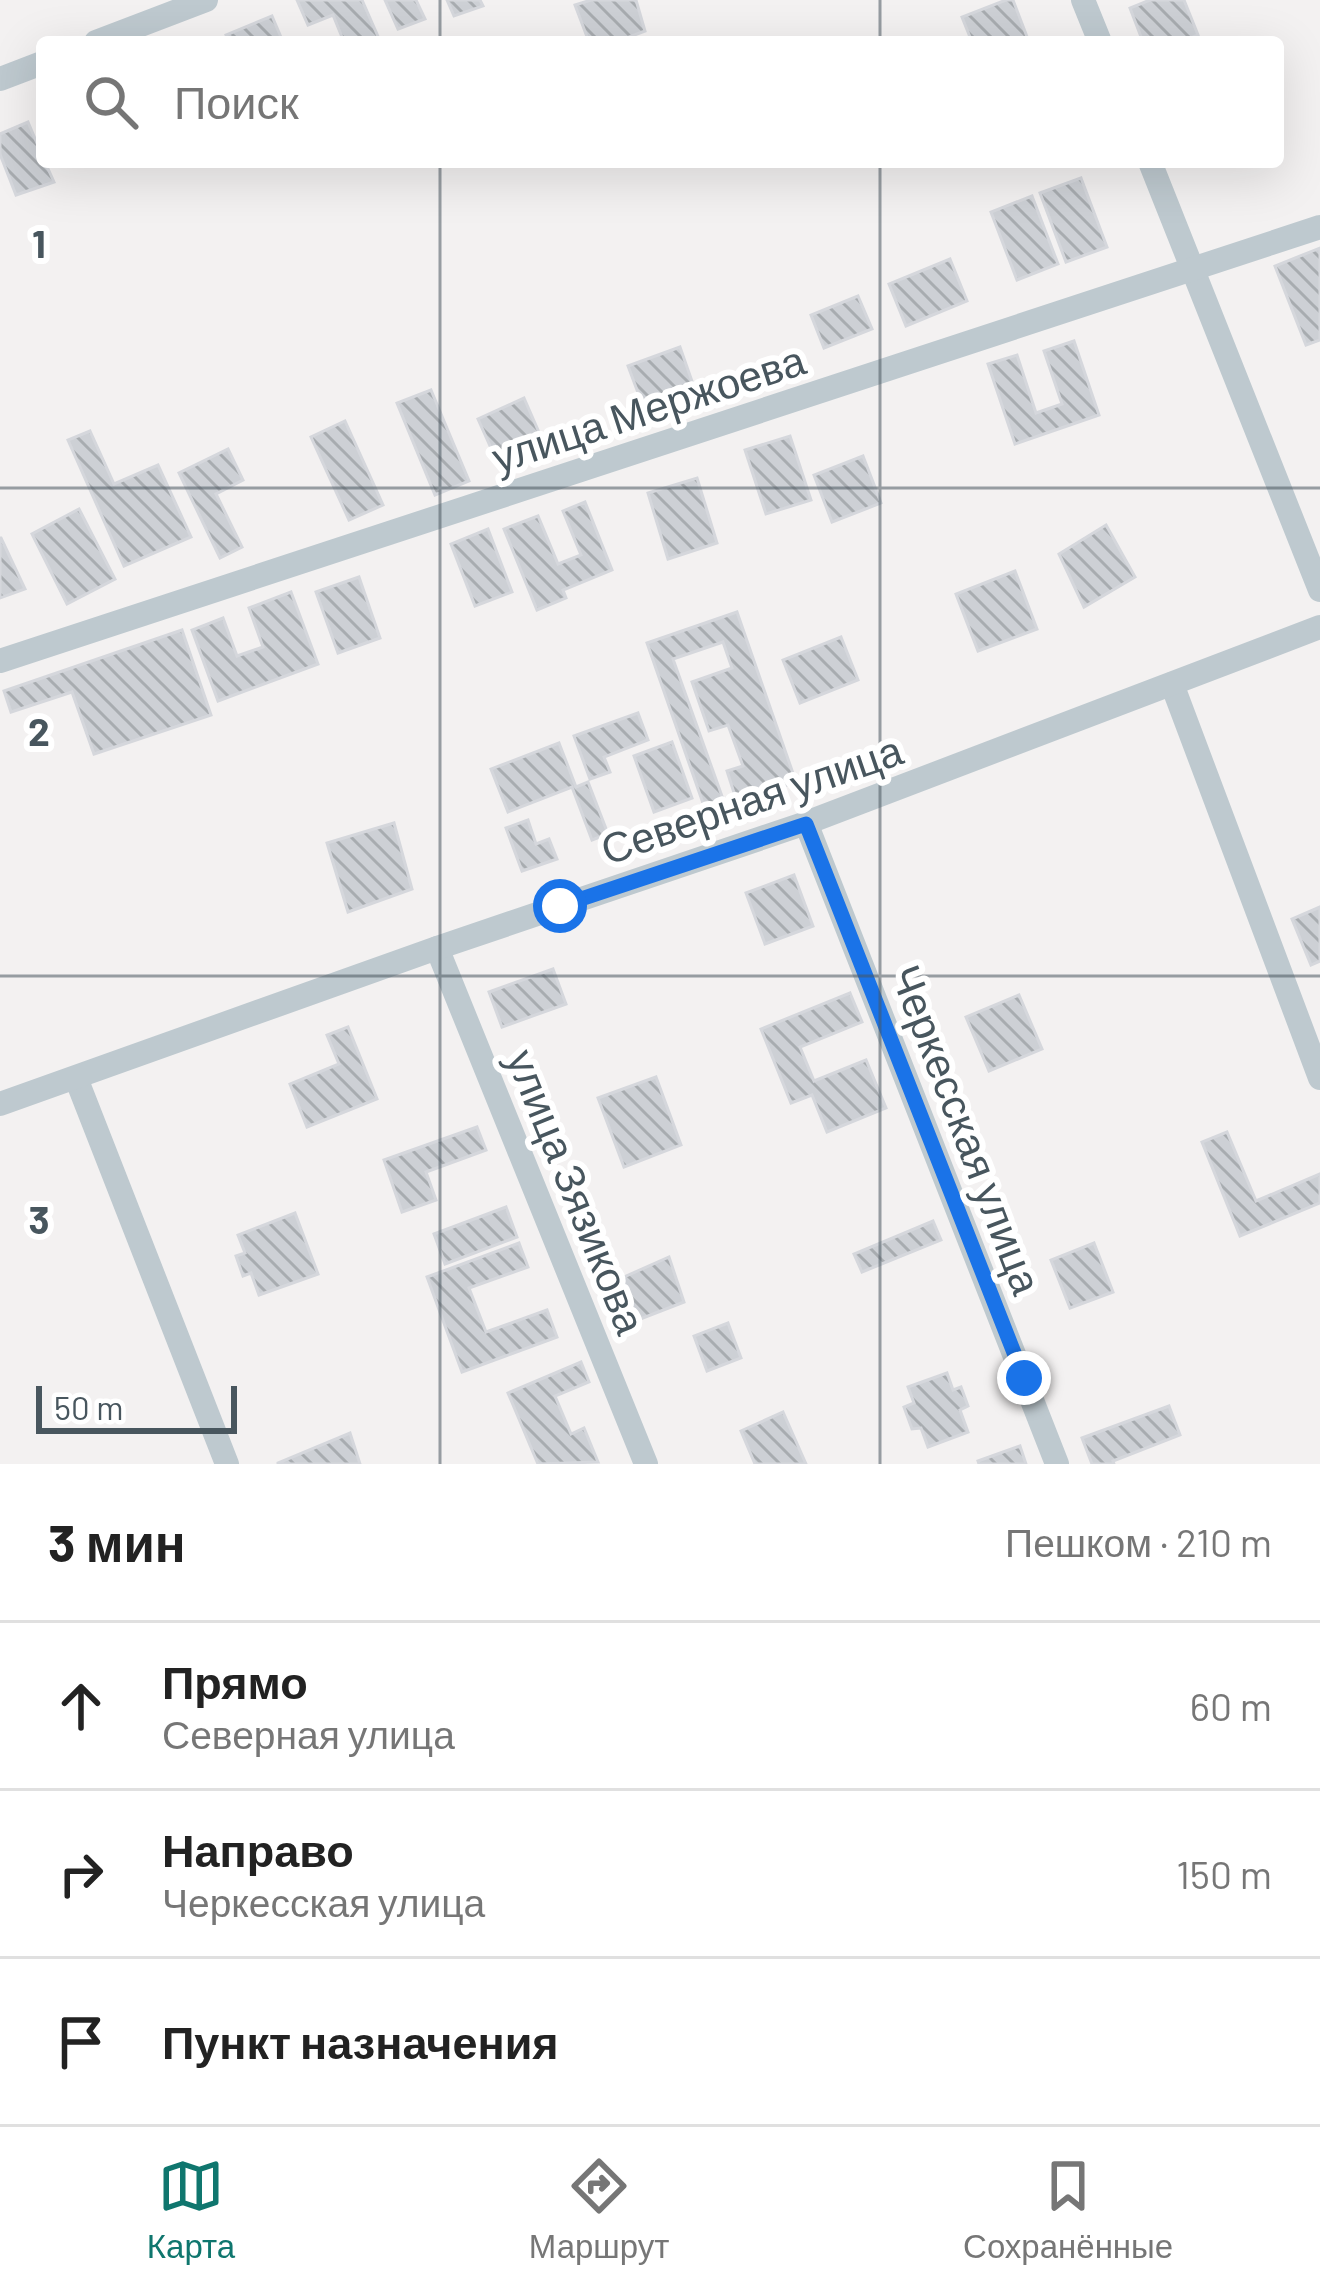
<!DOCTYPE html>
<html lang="ru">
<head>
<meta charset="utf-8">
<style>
	:root { --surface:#fff; --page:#f6f6f6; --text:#222; --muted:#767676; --line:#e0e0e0; --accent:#0f766e }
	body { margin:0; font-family:Barlow,sans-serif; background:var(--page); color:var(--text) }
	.scale { position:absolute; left:36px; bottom:30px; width:201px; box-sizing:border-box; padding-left:12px; border:6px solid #48565e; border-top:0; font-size:33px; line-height:42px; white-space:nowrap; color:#48565e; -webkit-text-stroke:9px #fff; paint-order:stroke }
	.stop { position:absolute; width:36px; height:36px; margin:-27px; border:9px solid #1a73e8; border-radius:50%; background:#fff }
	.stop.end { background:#1a73e8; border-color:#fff; box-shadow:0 3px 12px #0008 }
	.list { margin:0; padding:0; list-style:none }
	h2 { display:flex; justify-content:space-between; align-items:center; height:156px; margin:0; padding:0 48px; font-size:51px }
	h2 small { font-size:39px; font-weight:400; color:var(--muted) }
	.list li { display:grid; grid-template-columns:78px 1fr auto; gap:36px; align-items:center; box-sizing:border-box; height:168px; padding:0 48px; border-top:3px solid var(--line) }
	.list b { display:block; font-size:45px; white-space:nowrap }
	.list p { margin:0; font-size:39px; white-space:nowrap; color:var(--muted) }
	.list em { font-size:39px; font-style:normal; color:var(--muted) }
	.icon { flex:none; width:66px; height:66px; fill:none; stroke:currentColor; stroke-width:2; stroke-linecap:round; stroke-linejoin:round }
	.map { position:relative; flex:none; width:1320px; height:1464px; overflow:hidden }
	.search { position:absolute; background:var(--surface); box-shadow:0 12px 48px #0002; left:36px; right:36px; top:36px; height:132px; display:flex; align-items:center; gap:30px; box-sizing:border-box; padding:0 42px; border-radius:12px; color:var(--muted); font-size:45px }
	.sheet { height:660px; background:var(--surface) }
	nav { display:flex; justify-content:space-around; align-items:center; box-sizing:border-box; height:168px; border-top:3px solid var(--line); background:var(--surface); font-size:33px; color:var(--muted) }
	nav a { display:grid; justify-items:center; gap:6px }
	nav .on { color:var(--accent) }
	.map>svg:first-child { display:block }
</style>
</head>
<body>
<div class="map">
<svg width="1320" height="1464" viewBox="0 0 1320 1464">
	<defs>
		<pattern id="building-back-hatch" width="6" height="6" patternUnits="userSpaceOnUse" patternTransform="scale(3)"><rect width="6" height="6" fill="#cdd0d5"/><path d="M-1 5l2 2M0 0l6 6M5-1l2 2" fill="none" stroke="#a8acb0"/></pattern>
	</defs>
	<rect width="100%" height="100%" fill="#f3f1f1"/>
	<!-- building -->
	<g fill="url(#building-back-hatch)" stroke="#d5d7dc" stroke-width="3">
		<polygon points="297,0 362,0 380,41 344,42 333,15 308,25"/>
		<polygon points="385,0 416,0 425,19 398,29"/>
		<polygon points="447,0 480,0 483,6 454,16"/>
		<polygon points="591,0 636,0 645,31 616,42 589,42 575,5"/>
		<polygon points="1006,0 1013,0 1029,42 972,42 962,17"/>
		<polygon points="1150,0 1184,0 1198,35 1181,42 1143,42 1130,8"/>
		<polygon points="272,16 283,42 229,42 226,35"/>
		<polygon points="28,122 42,155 42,162 45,162 54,182 16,195 0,154 0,134"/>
		<polygon points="1081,178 1107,247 1066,262 1040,193"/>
		<polygon points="1032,196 1058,264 1017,280 991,212"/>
		<polygon points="1320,248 1320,340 1306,345 1275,266"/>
		<polygon points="950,259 967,301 906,326 889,284"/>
		<polygon points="858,296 872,329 824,348 811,315"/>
		<polygon points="1074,341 1099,415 1015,444 988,364 1017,355 1036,413 1062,404 1044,351"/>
		<polygon points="680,347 694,387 643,406 628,366"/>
		<polygon points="431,390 469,481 435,495 397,403"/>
		<polygon points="524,398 541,437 495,457 478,419"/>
		<polygon points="345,421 383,505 349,520 311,437"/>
		<polygon points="90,431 114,484 158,465 191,537 124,566 68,440"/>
		<polygon points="790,436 811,500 766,514 745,450"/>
		<polygon points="228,449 243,480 216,494 242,547 220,558 179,473"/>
		<polygon points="863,456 881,503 832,522 814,475"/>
		<polygon points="697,478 717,543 668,559 648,493"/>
		<polygon points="585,502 612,570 563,590 566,598 537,610 504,529 538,516 558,564 581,555 563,511"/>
		<polygon points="79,509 115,579 67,604 32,534"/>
		<polygon points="1106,525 1135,577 1084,607 1059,554"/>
		<polygon points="488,529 512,592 475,606 451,544"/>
		<polygon points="1,538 25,589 0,598 0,538"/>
		<polygon points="1015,571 1037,629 978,651 956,594"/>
		<polygon points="359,577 380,638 338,653 316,592"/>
		<polygon points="291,592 318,664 218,701 192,630 223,618 237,656 263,647 249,608"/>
		<polygon points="737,612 796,782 737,802 727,771 743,766 728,725 709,731 692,682 732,668 723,642 673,659 723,799 704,806 647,643"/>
		<polygon points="182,630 211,715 94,754 72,692 11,712 4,691"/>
		<polygon points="841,637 858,680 800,703 783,660"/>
		<polygon points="638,713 648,740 604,757 610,772 590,779 574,736"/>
		<polygon points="672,742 692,798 654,812 634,756"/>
		<polygon points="559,743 576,787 588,782 608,834 592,840 572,787 508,812 491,769"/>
		<polygon points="528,820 536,844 549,839 557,859 522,871 506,828"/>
		<polygon points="394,823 412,889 348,912 327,843"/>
		<polygon points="794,875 813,926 765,944 746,893"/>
		<polygon points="1320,907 1320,961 1311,965 1292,919"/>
		<polygon points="553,969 566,1004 502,1027 489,992"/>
		<polygon points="850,993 862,1022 800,1047 814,1081 866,1060 886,1108 827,1132 812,1095 791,1103 761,1029"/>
		<polygon points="1019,995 1042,1049 989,1071 966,1017"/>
		<polygon points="348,1027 377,1099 307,1127 290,1084 339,1064 327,1035"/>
		<polygon points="656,1077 681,1145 624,1167 598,1098"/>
		<polygon points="477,1127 486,1150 426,1172 436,1200 402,1212 384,1160"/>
		<polygon points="1227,1132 1256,1201 1320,1174 1320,1203 1240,1236 1202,1142"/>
		<polygon points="506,1207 517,1237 445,1264 434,1234"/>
		<polygon points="295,1213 318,1274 259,1295 251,1273 243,1276 236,1256 245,1253 238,1235"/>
		<polygon points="933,1221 941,1240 862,1272 854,1254"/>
		<polygon points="519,1243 528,1267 469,1288 486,1332 547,1310 557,1337 462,1372 427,1277"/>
		<polygon points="1094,1243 1113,1292 1070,1308 1051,1260"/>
		<polygon points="669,1257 684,1302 630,1323 615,1281"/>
		<polygon points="728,1323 741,1358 707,1371 694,1336"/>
		<polygon points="581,1362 589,1382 555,1396 571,1434 584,1428 598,1462 538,1464 508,1393"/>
		<polygon points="947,1373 953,1390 961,1387 968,1406 960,1410 968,1432 928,1447 921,1428 912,1429 904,1407 914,1403 908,1387"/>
		<polygon points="1169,1406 1180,1435 1113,1461 1114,1464 1092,1464 1082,1438"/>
		<polygon points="783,1412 806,1464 755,1464 741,1431"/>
		<polygon points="350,1433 360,1464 278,1464 278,1463"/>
		<polygon points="1020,1446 1026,1464 979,1464 978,1461"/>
	</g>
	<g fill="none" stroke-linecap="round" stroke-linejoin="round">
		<!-- minor -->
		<g stroke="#bec9cf" stroke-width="24">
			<polyline points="1083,0 1100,42"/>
			<polyline points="96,42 206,0"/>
			<polyline points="0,79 42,63"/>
			<polyline points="1150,162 1320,590"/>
			<polyline points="0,661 1320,227"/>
			<polyline points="1172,684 1320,1078"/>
			<polyline points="806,823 1057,1464"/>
			<polyline points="437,948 646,1464"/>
			<polyline points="76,1078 227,1464"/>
			<polyline points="0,1104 437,948 806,823 1320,627"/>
		</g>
	</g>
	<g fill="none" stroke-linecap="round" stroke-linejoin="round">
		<!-- route -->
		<polyline stroke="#1a73e8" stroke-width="15" points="560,906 806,824 1024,1378"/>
	</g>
	<!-- grid -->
	<path fill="none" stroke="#48565e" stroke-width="3" stroke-opacity="0.55" d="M440,0V42M880,0V42M440,162V1464M880,162V1464M0,488H1320M0,976H1320"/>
	<g text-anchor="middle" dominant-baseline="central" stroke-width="12" stroke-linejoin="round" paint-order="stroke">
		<!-- street labels -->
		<g font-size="42" fill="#48565e" stroke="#fff">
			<text transform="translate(648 407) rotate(-18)">улица Мержоева</text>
			<text transform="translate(751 798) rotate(-19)">Северная улица</text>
			<text transform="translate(968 1129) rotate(69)">Черкесская улица</text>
			<text transform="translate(578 1191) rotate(68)">улица Зязикова</text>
		</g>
	</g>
	<g font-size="39" text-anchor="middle" font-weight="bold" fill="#48565e" stroke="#fff" stroke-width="12" stroke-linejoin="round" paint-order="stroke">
		<text x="39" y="258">1</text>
		<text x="39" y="746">2</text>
		<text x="39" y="1234">3</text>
	</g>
</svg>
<div class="scale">50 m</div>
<div class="stop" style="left:560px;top:906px"></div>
<div class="stop end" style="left:1024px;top:1378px"></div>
<div class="search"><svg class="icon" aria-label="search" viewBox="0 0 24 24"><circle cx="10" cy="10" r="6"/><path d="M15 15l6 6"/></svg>Поиск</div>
</div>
<section class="sheet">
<h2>3 мин<small>Пешком · 210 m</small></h2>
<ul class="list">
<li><svg class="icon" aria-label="ahead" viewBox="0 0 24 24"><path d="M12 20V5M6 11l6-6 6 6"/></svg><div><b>Прямо</b><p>Северная улица</p></div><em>60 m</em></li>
<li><svg class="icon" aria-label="right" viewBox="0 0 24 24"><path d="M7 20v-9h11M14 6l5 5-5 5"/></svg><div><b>Направо</b><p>Черкесская улица</p></div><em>150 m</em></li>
<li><svg class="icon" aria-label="arrive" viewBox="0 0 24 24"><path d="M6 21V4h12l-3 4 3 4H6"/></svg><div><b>Пункт назначения</b></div></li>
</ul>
</section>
<nav>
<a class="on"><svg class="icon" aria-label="map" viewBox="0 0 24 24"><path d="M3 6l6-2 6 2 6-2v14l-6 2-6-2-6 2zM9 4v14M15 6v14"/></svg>Карта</a>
<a><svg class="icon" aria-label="directions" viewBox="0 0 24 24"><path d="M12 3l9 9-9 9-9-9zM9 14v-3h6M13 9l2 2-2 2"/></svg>Маршрут</a>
<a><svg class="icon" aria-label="saved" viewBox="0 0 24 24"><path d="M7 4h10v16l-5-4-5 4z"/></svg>Сохранённые</a>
</nav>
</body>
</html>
